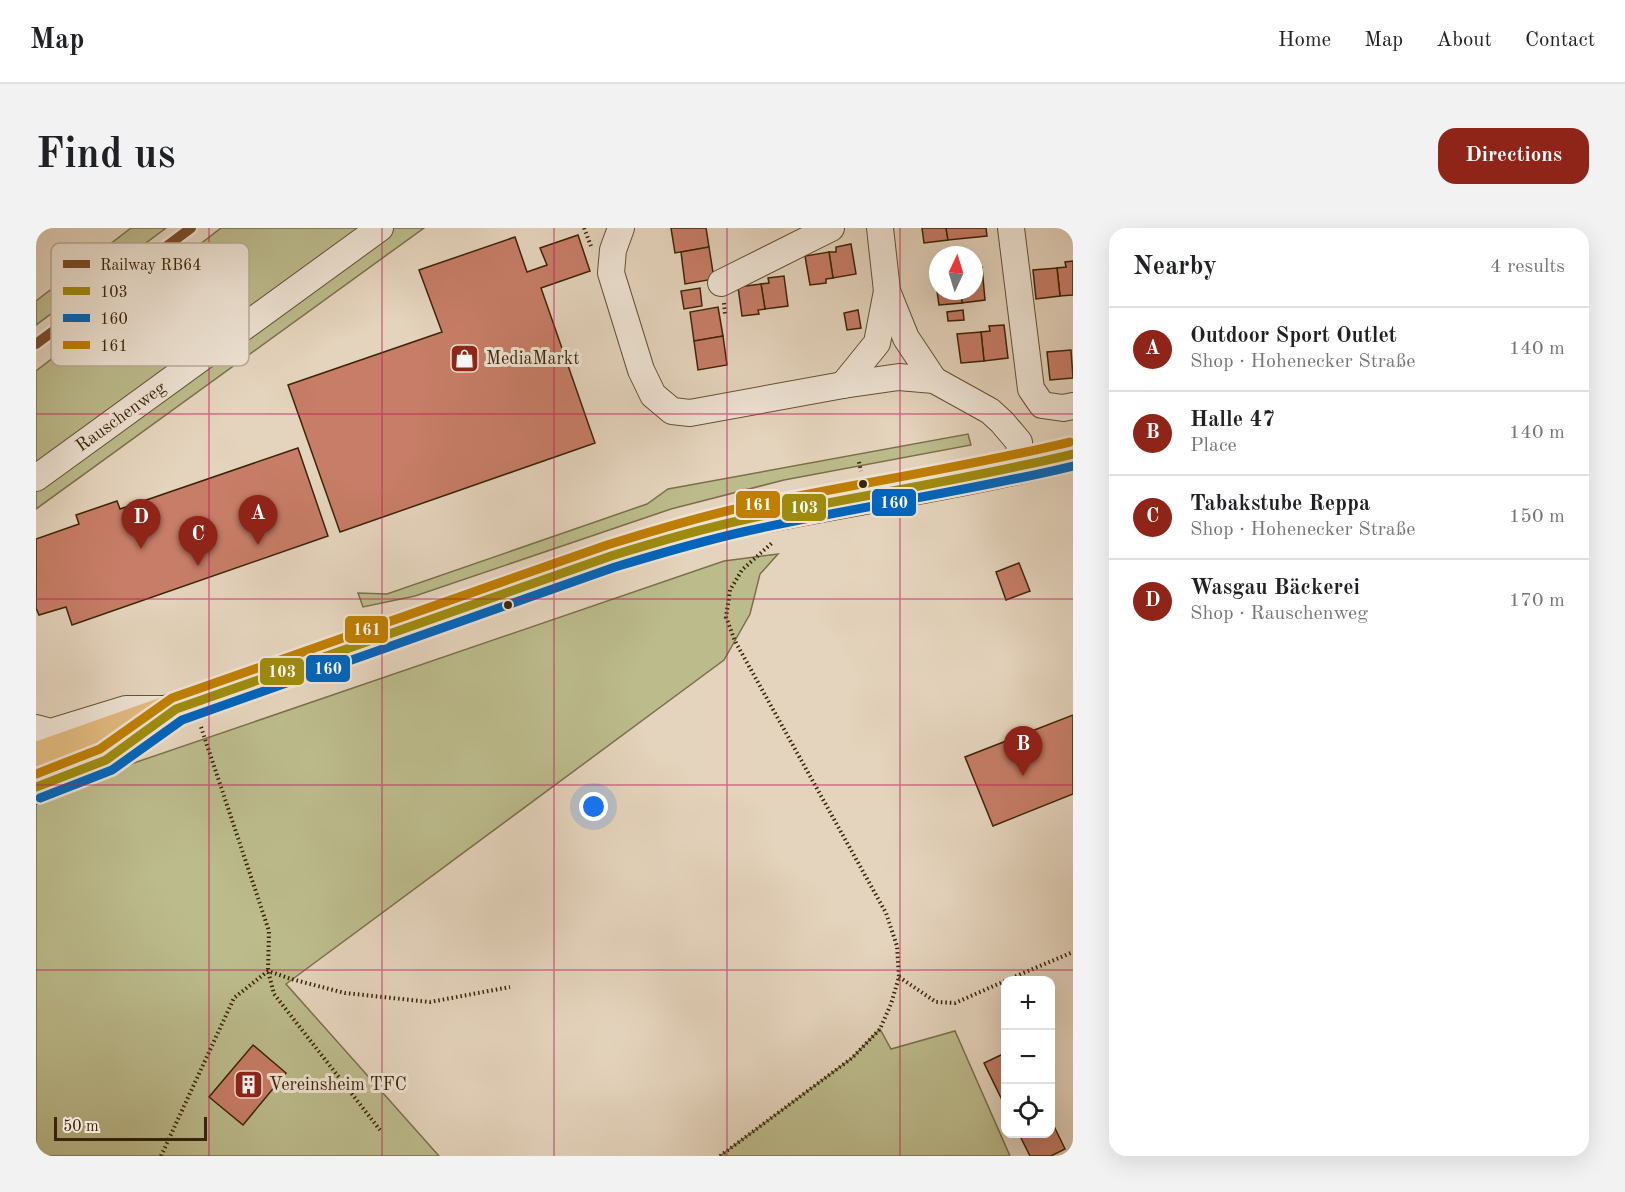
<!DOCTYPE html>
<html lang="en">
<head>
<meta charset="utf-8">
<style>
	:root { --surface:#fff; --page:#f2f2f2; --text:#202124; --muted:#757577; --line:#e0e0e0; --accent:#8f2418 }
	body { margin:0; font-family:"Old Standard TT",serif; background:var(--page); color:var(--text) }
	.controls { position:absolute; right:18px; bottom:18px; display:grid; overflow:hidden; border-radius:12px; box-shadow:0 6px 24px #0002 }
	.controls button { width:54px; height:54px; display:grid; place-items:center; padding:0; border:0; border-bottom:2px solid var(--line); background:var(--surface); color:var(--text); font:30px sans-serif }
	.compass { position:absolute; left:893px; top:18px; width:54px; height:54px; border-radius:50%; background:var(--surface); box-shadow:0 6px 24px #0002; rotate:4deg }
	.scale { position:absolute; left:18px; bottom:15px; width:153px; box-sizing:border-box; padding-left:6px; border:3px solid #3c2407; border-top:0; font-size:16px; line-height:21px; white-space:nowrap; color:#3c2407; -webkit-text-stroke:4px #eee3d4; paint-order:stroke }
	.you { position:absolute; left:558px; top:579px; width:21px; height:21px; margin:-15px; border:4px solid #fff; border-radius:50%; background:#1a73e8; box-shadow:0 0 0 9px #1a73e833 }
	.badge { display:grid; place-items:center; width:39px; height:39px; border-radius:50%; background:var(--accent); color:#fff; font-size:20px; font-weight:700 }
	.pin { position:absolute; translate:-50% -50px; filter:drop-shadow(0 2px 3px #0008) }
	.pin::after { content:''; position:absolute; top:32px; width:21px; height:18px; background:inherit; clip-path:polygon(0 0,100% 0,50% 100%) }
	.list { margin:0; padding:0; list-style:none }
	h2 { display:flex; justify-content:space-between; align-items:center; height:78px; margin:0; padding:0 24px; font-size:26px }
	h2 small { font-size:20px; font-weight:400; color:var(--muted) }
	.list li { display:grid; grid-template-columns:39px 1fr auto; gap:18px; align-items:center; box-sizing:border-box; height:84px; padding:0 24px; border-top:2px solid var(--line) }
	.list b { display:block; font-size:22px; white-space:nowrap }
	.list p { margin:0; font-size:20px; white-space:nowrap; color:var(--muted) }
	.list em { font-size:20px; font-style:normal; color:var(--muted) }
	.icon { flex:none; width:33px; height:33px; fill:none; stroke:currentColor; stroke-width:2; stroke-linecap:round; stroke-linejoin:round }
	.map { position:relative; flex:none; width:1037px; height:928px; overflow:hidden; border-radius:18px }
	header { display:flex; align-items:center; gap:36px; box-sizing:border-box; height:84px; padding:0 30px; background:var(--surface); border-bottom:2px solid var(--line) }
	header strong { font-size:28px }
	nav { display:flex; gap:33px; margin-inline-start:auto; font-size:21px }
	.intro { display:flex; align-items:center; justify-content:space-between; box-sizing:border-box; height:144px; padding:0 36px }
	h1 { margin:0; font-size:42px }
	.button { padding:15px 27px; border-radius:18px; background:var(--accent); color:#fff; font-size:21px; font-weight:700 }
	main { display:flex; gap:36px; padding:0 36px }
	aside { flex:1; background:var(--surface); border-radius:18px; box-shadow:0 6px 24px #0002 }
	.map>svg:first-child { display:block }
</style>
</head>
<body>
<header>
<strong>Map</strong>
<nav><a>Home</a><a>Map</a><a>About</a><a>Contact</a></nav>
</header>
<div class="intro"><h1>Find us</h1><a class="button">Directions</a></div>
<main>
<div class="map">
<svg width="1037" height="928" viewBox="0 0 1037 928">
	<rect width="100%" height="100%" fill="#e5d4bd"/>
	<filter id="stains"><feTurbulence type="fractalNoise" baseFrequency=".00333" numOctaves="4"/><feColorMatrix values="0 0 0 0 .2 0 0 0 0 .09 0 0 0 0 .02 0 0 0 .5 -.17"/></filter>
	<radialGradient id="worn" r=".72"><stop offset=".6" stop-color="#630" stop-opacity="0"/><stop offset="1" stop-color="#630" stop-opacity=".3"/></radialGradient>
	<!-- green -->
	<g fill="#bcbb8c" stroke="#7c704a" stroke-width="1.5">
		<polygon points="95,0 130,0 0,97 0,73"/>
		<polygon points="185,0 388,0 0,281 0,143"/>
		<polygon points="932,206 935,217 748,252 635,281 379,368 327,379 322,365 351,366 611,276 632,261"/>
		<polygon points="742,326 724,346 714,386 688,432 250,756 403,928 0,928 0,572 16,563 688,333"/>
		<polygon points="844,801 855,821 919,803 974,928 684,928 816,830"/>
	</g>
	<!-- building -->
	<g fill="#c77d67" stroke="#3c2407" stroke-width="1.5">
		<polygon points="635,0 670,0 673,19 639,25"/>
		<polygon points="886,0 910,0 912,12 888,15"/>
		<polygon points="910,0 950,0 951,8 912,12"/>
		<polygon points="542,7 554,43 505,60 559,215 304,304 252,157 406,104 383,42 479,9 491,44 511,37 504,20"/>
		<polygon points="815,16 820,46 797,50 793,24 800,24 800,19"/>
		<polygon points="673,19 678,51 649,56 645,24"/>
		<polygon points="793,24 797,50 790,51 790,55 774,57 769,28"/>
		<polygon points="1037,33 1037,67 1024,68 1021,40 1030,39 1029,34"/>
		<polygon points="946,39 949,72 926,75 925,63 938,63 938,40"/>
		<polygon points="1021,40 1024,68 1000,71 997,42"/>
		<polygon points="748,48 752,78 729,81 725,56 733,55 732,50"/>
		<polygon points="899,49 902,49 902,63 925,63 926,75 903,77"/>
		<polygon points="725,56 729,81 722,82 723,86 706,88 702,59"/>
		<polygon points="664,60 666,78 648,81 645,63"/>
		<polygon points="682,79 687,108 658,113 654,84"/>
		<polygon points="822,82 825,100 811,102 808,85"/>
		<polygon points="927,82 928,92 912,93 911,84"/>
		<polygon points="968,97 972,130 948,133 945,104 954,103 953,98"/>
		<polygon points="945,104 948,133 925,135 921,106"/>
		<polygon points="687,108 691,137 662,142 658,113"/>
		<polygon points="1035,122 1037,150 1014,152 1011,124"/>
		<polygon points="262,220 292,308 36,397 30,379 3,387 0,380 0,311 43,296 40,287 81,273 84,281"/>
		<polygon points="983,335 994,363 970,372 960,344"/>
		<polygon points="1037,487 1037,566 957,598 929,529"/>
		<polygon points="217,817 250,845 207,897 173,869"/>
		<polygon points="969,825 969,878 948,835"/>
		<polygon points="1014,890 1029,921 1015,928 994,928 983,906 1014,906"/>
	</g>
	<g fill="none" stroke-linecap="round" stroke-linejoin="round">
		<defs>
			<g id="minor">
				<polyline points="585,0 577,22 575,45 605,142 617,167 636,183 654,185 807,157 863,149 898,152 954,183 966,194 983,214 985,239"/>
				<polyline points="844,0 851,63 870,110 898,152"/>
				<polyline points="975,0 995,161 1006,177 1027,180 1037,178"/>
				<polyline points="685,55 795,0"/>
				<polyline points="807,157 841,115 851,63"/>
				<polyline points="0,250 344,0"/>
				<polyline points="0,500 15,504 90,481 127,481"/>
			</g>
			<g id="major">
				<path d="M0,531L575,328C620,314 665,301 711,291C820,269 929,253 1037,226"/>
				<polyline points="0,559 70,532 109,503"/>
			</g>
		</defs>
		<!-- minor casing -->
		<use href="#minor" stroke="#665034" stroke-width="28"/>
		<!-- major casing -->
		<use href="#major" stroke="#3c2407" stroke-width="36"/>
		<!-- path -->
		<g stroke="#3c2407" stroke-width="4" stroke-dasharray="1.5 3" stroke-linecap="butt">
			<polyline points="548,0 555,18"/>
			<polyline points="688,75 689,86"/>
			<polyline points="823,234 825,243"/>
			<polyline points="165,499 233,703 232,743 238,766 344,902"/>
			<polyline points="863,749 900,774 919,775 969,753"/>
			<polyline points="971,752 1037,724"/>
			<polyline points="125,928 198,770 232,743 255,751 309,765 394,774 474,759"/>
			<polyline points="684,928 816,830 844,801 855,776 863,749 861,718 850,685 699,413 690,389 694,362 706,342 737,314"/>
		</g>
		<!-- minor -->
		<use href="#minor" stroke="#eee3d4" stroke-width="26"/>
		<!-- major -->
		<use href="#major" stroke="#e2ba7e" stroke-width="33"/>
		<defs>
			<path id="bus-1" d="M0,559L70,532L140,481L575,328C620,314 665,301 711,291C820,268 929,252 1037,226"/>
			<path id="bus-2" d="M4,570L76,542L146,492L579,339C622,326 666,313 711,303C819,279 929,264 1037,238"/>
			<path id="bus-3" d="M0,546L64,521L136,470L571,317C616,303 662,289 708,279C816,256 926,240 1034,214"/>
		</defs>
		<!-- bus-1 casing -->
		<use href="#bus-1" stroke="#eee3d4" stroke-width="14"/>
		<!-- bus-2 casing -->
		<use href="#bus-2" stroke="#eee3d4" stroke-width="14"/>
		<!-- bus-3 casing -->
		<use href="#bus-3" stroke="#eee3d4" stroke-width="14"/>
		<!-- bus-1 -->
		<use href="#bus-1" stroke="#9e8b0e" stroke-width="9"/>
		<!-- bus-2 -->
		<use href="#bus-2" stroke="#0065bd" stroke-width="9"/>
		<!-- bus-3 -->
		<use href="#bus-3" stroke="#bf7f02" stroke-width="9"/>
		<defs>
			<polyline id="rail-1" points="0,116 155,0"/>
		</defs>
		<!-- rail-1 casing -->
		<use href="#rail-1" stroke="#eee3d4" stroke-width="15"/>
		<!-- rail-1 -->
		<use href="#rail-1" stroke="#7a4b2a" stroke-width="10"/>
	</g>
	<!-- grid -->
	<path fill="none" stroke="#c2185b" stroke-width="1.5" stroke-opacity="0.55" d="M173,0V928M346,0V928M518,0V928M691,0V928M864,0V928M0,186H1037M0,371H1037M0,557H1037M0,742H1037"/>
	<!-- icons -->
	<defs>
		<symbol id="shop-square" viewBox="-11 -11 22 22"><rect x="-9" y="-9" width="18" height="18" rx="4" fill="#8f2418" stroke="#eee3d4"/><path d="M-5-2.5h2.3a2.7 3.5 0 0 1 5.4 0H5L5.5 6h-11ZM-1.5-2.5h3a1.5 2.3 0 0 0-3 0Z" fill="#fff"/></symbol>
		<symbol id="building-square" viewBox="-11 -11 22 22"><rect x="-9" y="-9" width="18" height="18" rx="4" fill="#8f2418" stroke="#eee3d4"/><path d="M-4-6H4V6H1V3H-1V6H-4ZM-2.5-4.3h1.7v1.8h-1.7ZM.8-4.3h1.7v1.8H.8ZM-2.5-1h1.7V.8h-1.7ZM.8-1h1.7V.8H.8Z" fill="#fff"/></symbol>
	</defs>
	<g fill-rule="evenodd">
		<use href="#shop-square" x="412" y="114" width="33" height="33"/>
		<use href="#building-square" x="196" y="840" width="33" height="33"/>
	</g>
	<!-- markers -->
	<g fill="#3c2407" stroke="#eee3d4" stroke-width="2">
		<circle cx="827" cy="256" r="5"/>
		<circle cx="472" cy="377" r="5"/>
	</g>
	<g text-anchor="middle" dominant-baseline="central" stroke-width="6" stroke-linejoin="round" paint-order="stroke">
		<!-- poi labels -->
		<g font-size="18" fill="#3c2407" stroke="#eee3d4" text-anchor="start">
			<text x="450" y="131">MediaMarkt</text>
			<text x="233" y="857">Vereinsheim TFC</text>
		</g>
		<!-- street labels -->
		<g font-size="18" fill="#3c2407" stroke="#eee3d4">
			<text transform="translate(85 189) rotate(-36)">Rauschenweg</text>
		</g>
	</g>
	<!-- legend -->
	<rect x="15" y="15" width="198" height="123" rx="9" fill="#eee3d4" stroke="#b9aa96" stroke-width="1.5"/>
	<rect x="27" y="32" width="27" height="8" fill="#7a4b2a"/>
	<rect x="27" y="59" width="27" height="8" fill="#9e8b0e"/>
	<rect x="27" y="86" width="27" height="8" fill="#0065bd"/>
	<rect x="27" y="113" width="27" height="8" fill="#bf7f02"/>
	<g font-size="16" fill="#3c2407">
		<text x="64" y="42">Railway RB64</text>
		<text x="64" y="69">103</text>
		<text x="64" y="96">160</text>
		<text x="64" y="123">161</text>
	</g>
	<g stroke="#eee3d4" stroke-width="2">
		<rect x="835" y="260" width="46" height="29" rx="6" fill="#0065bd"/>
		<rect x="699" y="262" width="46" height="29" rx="6" fill="#bf7f02"/>
		<rect x="745" y="265" width="46" height="29" rx="6" fill="#9e8b0e"/>
		<rect x="308" y="387" width="45" height="29" rx="6" fill="#bf7f02"/>
		<rect x="269" y="426" width="46" height="29" rx="6" fill="#0065bd"/>
		<rect x="223" y="429" width="46" height="29" rx="6" fill="#9e8b0e"/>
	</g>
	<g font-size="16" text-anchor="middle" font-weight="bold" fill="#fff">
		<text x="858" y="280">160</text>
		<text x="722" y="282">161</text>
		<text x="768" y="285">103</text>
		<text x="331" y="407">161</text>
		<text x="292" y="446">160</text>
		<text x="246" y="449">103</text>
	</g>
	<rect width="100%" height="100%" filter="url(#stains)"/>
	<rect width="100%" height="100%" fill="url(#worn)"/>
</svg>
<div class="controls">
<button>+</button>
<button>−</button>
<button><svg class="icon" aria-label="locate" viewBox="0 0 24 24"><circle cx="12" cy="12" r="6"/><path d="M12 2v4M12 18v4M2 12h4M18 12h4"/></svg></button>
</div>
<svg class="compass" viewBox="-18 -18 36 36"><path d="M0-13l5 13h-10z" fill="#e53935"/><path d="M0 13l5-13h-10z" fill="#757577"/></svg>
<div class="scale">50 m</div>
<div class="you"></div>
<div class="pin badge" style="left:222px;top:317px">A</div>
<div class="pin badge" style="left:987px;top:548px">B</div>
<div class="pin badge" style="left:162px;top:338px">C</div>
<div class="pin badge" style="left:105px;top:321px">D</div>
</div>
<aside>
<h2>Nearby<small>4 results</small></h2>
<ul class="list">
<li><span class="badge">A</span><div><b>Outdoor Sport Outlet</b><p>Shop · Hohenecker Straße</p></div><em>140 m</em></li>
<li><span class="badge">B</span><div><b>Halle 47</b><p>Place</p></div><em>140 m</em></li>
<li><span class="badge">C</span><div><b>Tabakstube Reppa</b><p>Shop · Hohenecker Straße</p></div><em>150 m</em></li>
<li><span class="badge">D</span><div><b>Wasgau Bäckerei</b><p>Shop · Rauschenweg</p></div><em>170 m</em></li>
</ul>
</aside>
</main>
</body>
</html>
